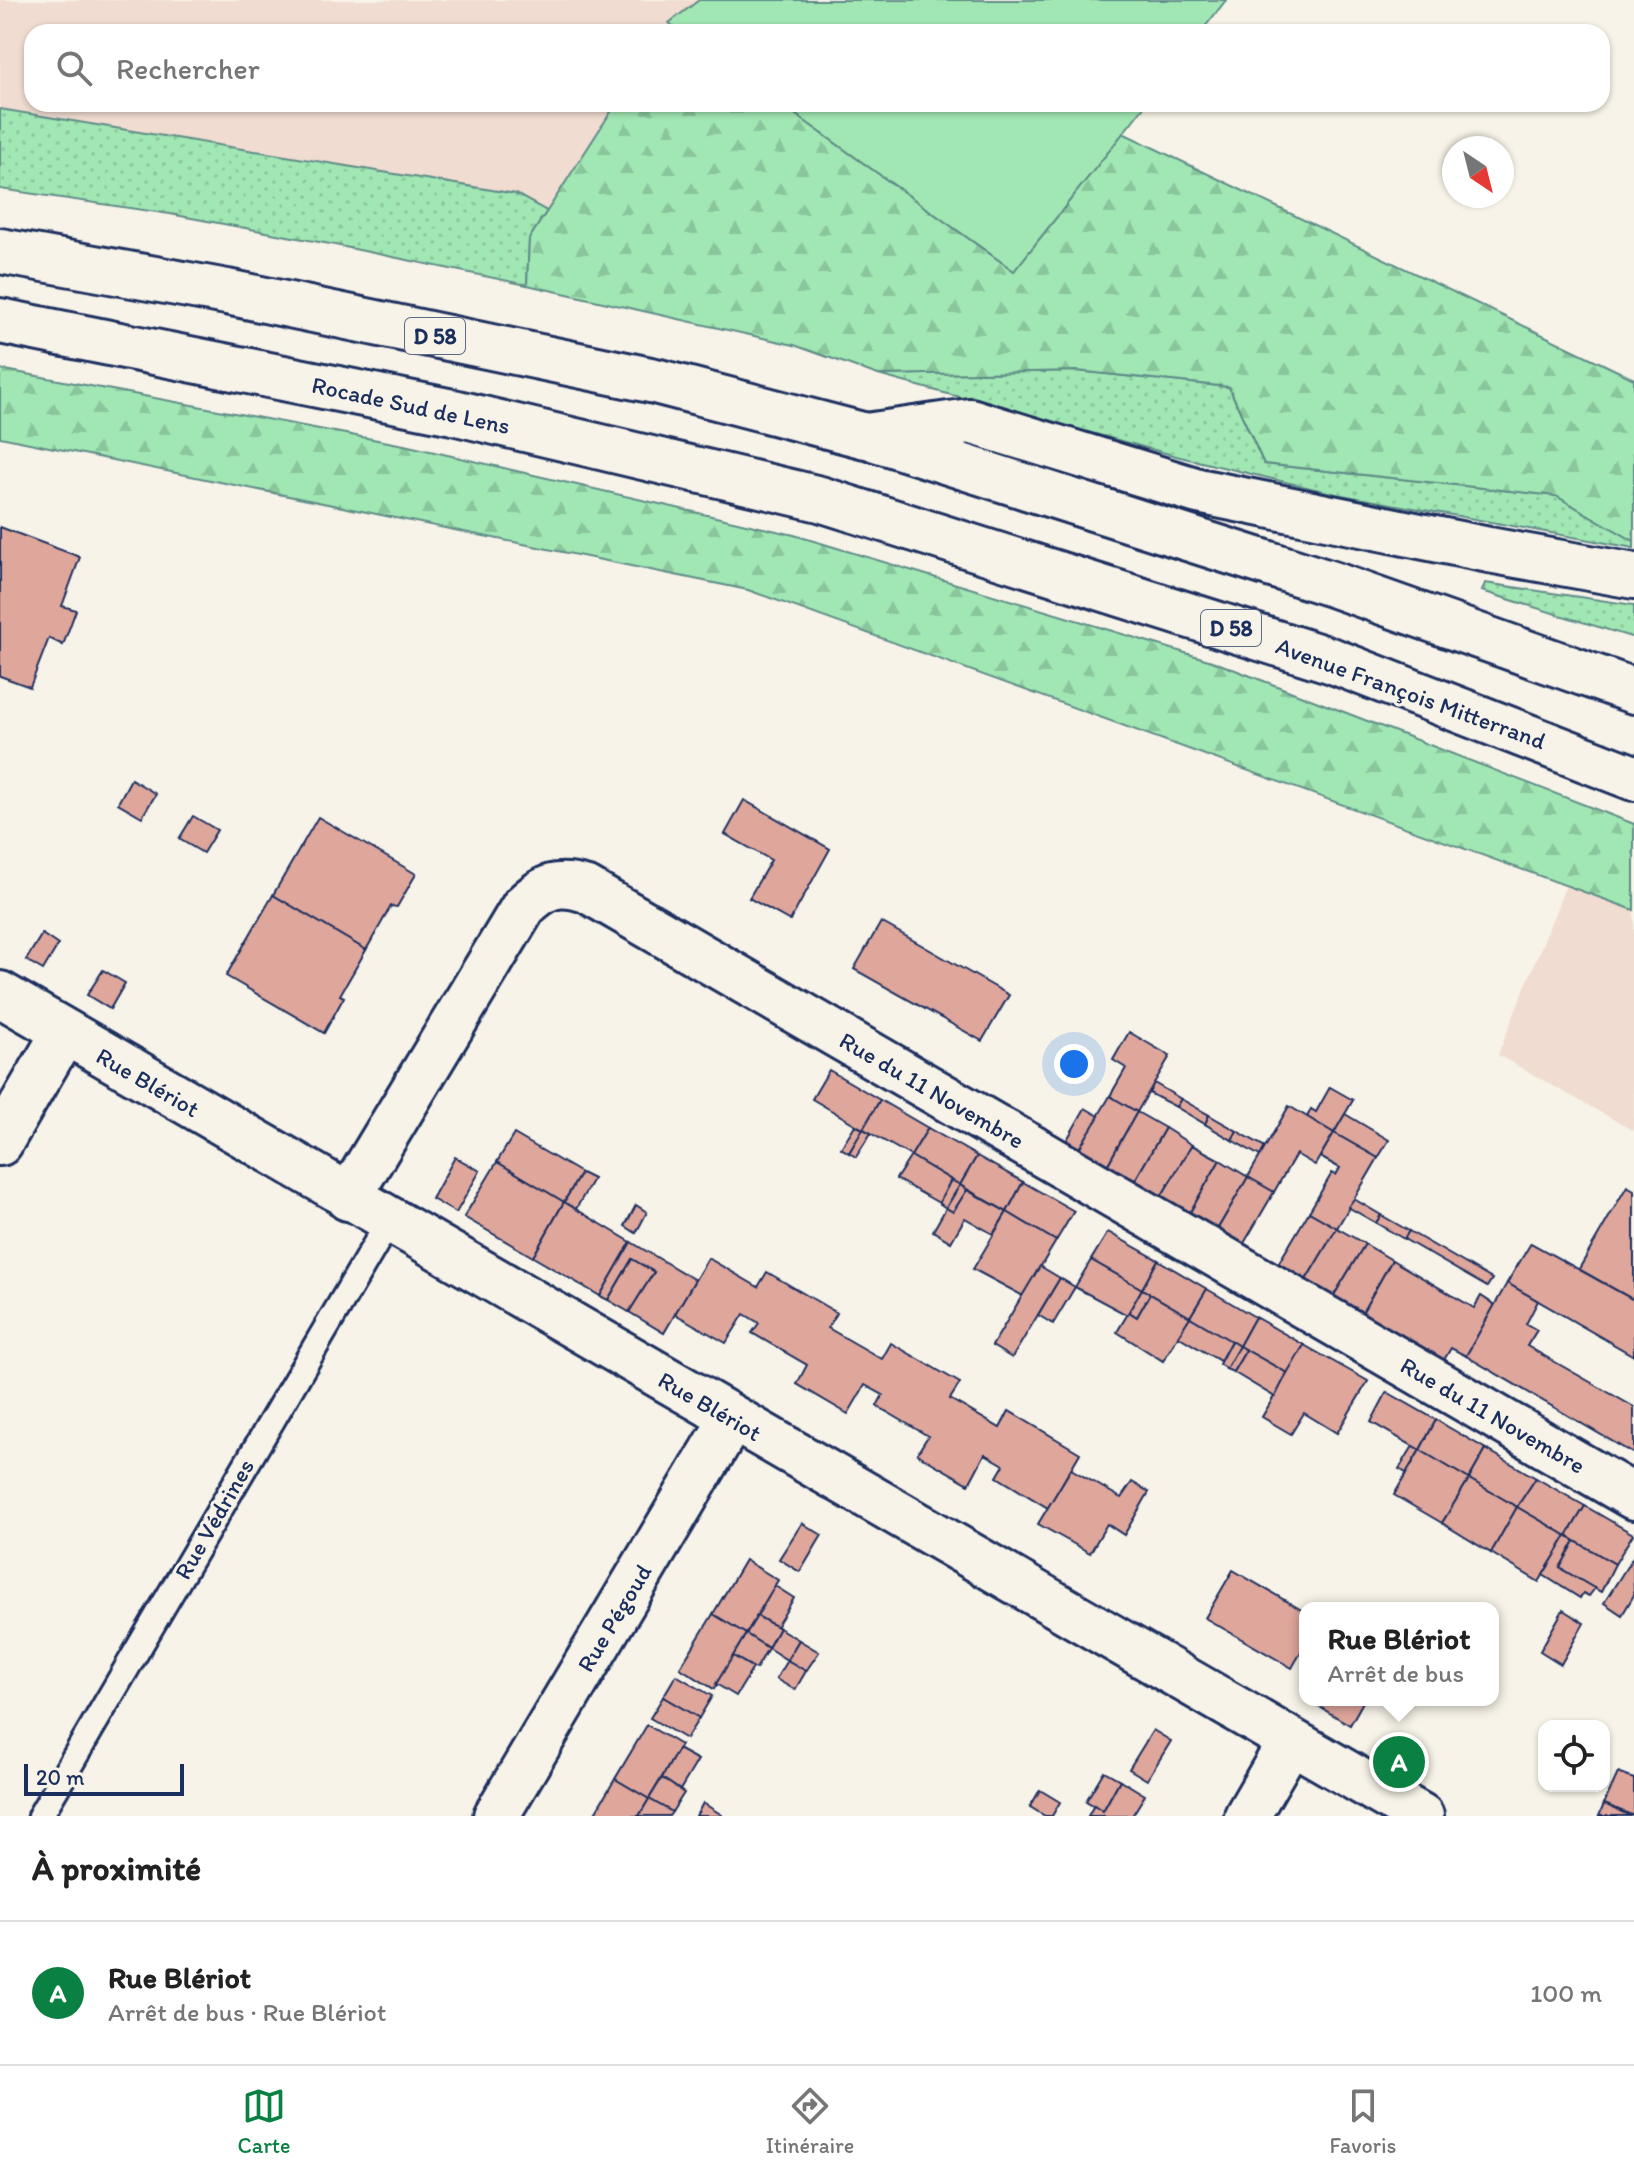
<!DOCTYPE html>
<html lang="fr">
<head>
<meta charset="utf-8">
<style>
	:root { --surface:#fff; --page:#f2f2f2; --text:#222; --muted:#767676; --line:#e0e0e0; --accent:#0b8043 }
	body { margin:0; font-family:Itim,sans-serif; background:var(--page); color:var(--text) }
	.controls { position:absolute; right:24px; bottom:24px; display:grid; overflow:hidden; border-radius:16px; box-shadow:0 2px 6px #0004 }
	.controls button { width:72px; height:72px; display:grid; place-items:center; padding:0; border:0; border-bottom:2px solid var(--line); background:var(--surface); color:var(--text); font:40px sans-serif }
	.compass { position:absolute; left:1442px; top:136px; width:72px; height:72px; border-radius:50%; background:var(--surface); box-shadow:0 2px 6px #0004; rotate:145deg }
	.scale { position:absolute; left:24px; bottom:20px; width:160px; box-sizing:border-box; padding-left:8px; border:4px solid #1b2f5e; border-top:0; font-size:22px; line-height:28px; white-space:nowrap; color:#1b2f5e; -webkit-text-stroke:6px #f7f3e8; paint-order:stroke }
	.you { position:absolute; left:1074px; top:1064px; width:28px; height:28px; margin:-20px; border:6px solid #fff; border-radius:50%; background:#1a73e8; box-shadow:0 0 0 12px #1a73e833 }
	.badge { display:grid; place-items:center; width:52px; height:52px; border-radius:50%; background:var(--accent); color:#fff; font-size:26px; font-weight:700 }
	.pin { position:absolute; translate:-50% -50%; border:4px solid #fff; box-shadow:0 2px 8px #0006 }
	.popup { position:absolute; left:1299px; top:1602px; width:200px; height:104px; box-sizing:border-box; display:grid; place-content:center; border-radius:16px; background:var(--surface); filter:drop-shadow(0 2px 6px #0005); font-size:26px; white-space:nowrap; color:var(--muted) }
	.popup b { font-size:30px; color:var(--text) }
	.popup::after { content:''; position:absolute; left:50%; top:100%; margin-left:-16px; border:16px solid transparent; border-top-color:var(--surface) }
	.list { margin:0; padding:0; list-style:none }
	h2 { display:flex; justify-content:space-between; align-items:center; height:104px; margin:0; padding:0 32px; font-size:34px }
	h2 small { font-size:26px; font-weight:400; color:var(--muted) }
	.list li { display:grid; grid-template-columns:52px 1fr auto; gap:24px; align-items:center; box-sizing:border-box; height:144px; padding:0 32px; border-top:2px solid var(--line) }
	.list b { display:block; font-size:30px; white-space:nowrap }
	.list p { margin:0; font-size:26px; white-space:nowrap; color:var(--muted) }
	.list em { font-size:26px; font-style:normal; color:var(--muted) }
	.icon { flex:none; width:44px; height:44px; fill:none; stroke:currentColor; stroke-width:2; stroke-linecap:round; stroke-linejoin:round }
	.map { position:relative; flex:none; width:1634px; height:1816px; overflow:hidden }
	.search { position:absolute; background:var(--surface); box-shadow:0 2px 6px #0004; left:24px; right:24px; top:24px; height:88px; display:flex; align-items:center; gap:20px; box-sizing:border-box; padding:0 28px; border-radius:24px; color:var(--muted); font-size:30px }
	.sheet { height:248px; background:var(--surface) }
	nav { display:flex; justify-content:space-around; align-items:center; box-sizing:border-box; height:112px; border-top:2px solid var(--line); background:var(--surface); font-size:22px; color:var(--muted) }
	nav a { display:grid; justify-items:center; gap:4px }
	nav .on { color:var(--accent) }
	.map>svg:first-child { display:block }
</style>
</head>
<body>
<div class="map">
<svg width="1634" height="1816" viewBox="0 0 1634 1816">
	<defs>
		<pattern id="grass-dots" width="8" height="8" patternUnits="userSpaceOnUse" patternTransform="scale(2)"><rect width="8" height="8" fill="#a1e7b3"/><path d="M2 2h.1M6 6h.1" fill="none" stroke="#8ac69c" stroke-width="1.8" stroke-linecap="round"/></pattern>
		<pattern id="forest-firs" width="22" height="20" patternUnits="userSpaceOnUse" patternTransform="scale(2)"><rect width="22" height="20" fill="#a1e7b3"/><path d="M5 1l3.5 6h-7zM16 11l3.5 6h-7z" fill="#8ac69c"/></pattern>
	</defs>
	<rect width="100%" height="100%" fill="#f7f3e8"/>
	<filter id="ink" filterUnits="userSpaceOnUse"><feTurbulence type="fractalNoise" baseFrequency=".0125" numOctaves="2"/><feDisplacementMap in="SourceGraphic" scale="16" xChannelSelector="R" yChannelSelector="G"/><feConvolveMatrix kernelMatrix="1 2 1 2 8 2 1 2 1" color-interpolation-filters="sRGB"/></filter>
	<g filter="url(#ink)">
		<!-- built -->
		<g fill="#f0dcd1">
			<polygon points="0,0 699,0 669,23 663,32 32,32 32,104 616,104 529,239 0,152"/>
			<polygon points="1566,885 1634,910 1634,1131 1498,1055"/>
		</g>
		<!-- grass -->
		<g fill="url(#grass-dots)" stroke="#5e8b88" stroke-width="2">
			<polygon points="0,109 516,194 547,211 529,239 527,285 335,245 170,214 0,189"/>
			<polygon points="1077,371 1229,387 1264,464 1557,496 1634,541 1634,548 1336,494 1180,457 878,375"/>
			<polygon points="1485,583 1634,605 1634,638 1482,591"/>
		</g>
		<!-- forest -->
		<g fill="url(#forest-firs)" stroke="#5e8b88" stroke-width="2">
			<polygon points="616,104 781,104 1014,271 1123,133 1634,379 1634,541 1556,496 1264,464 1229,387 1077,371 878,375 794,345 527,285 529,239"/>
			<polygon points="0,369 404,445 794,535 1212,661 1634,824 1634,910 748,590 0,437"/>
		</g>
		<!-- garden -->
		<g fill="#a1e7b3" stroke="#5e8b88" stroke-width="2">
			<polygon points="699,0 1226,0 1201,32 681,32 669,23"/>
			<polygon points="781,104 1146,104 1014,271"/>
		</g>
		<!-- building -->
		<g fill="#dfa69c" stroke="#1b2f5e" stroke-width="2">
			<polygon points="0,527 80,557 62,606 76,610 63,645 49,638 30,687 0,676"/>
			<polygon points="131,779 156,794 142,817 118,803"/>
			<polygon points="744,800 830,849 790,921 749,898 771,860 725,834"/>
			<polygon points="193,816 217,830 203,853 179,839"/>
			<polygon points="318,817 416,874 397,907 391,906 366,950 273,895"/>
			<polygon points="273,895 366,950 340,995 344,997 324,1033 226,976"/>
			<polygon points="881,922 1009,995 982,1041 854,969"/>
			<polygon points="42,934 58,945 43,970 26,960"/>
			<polygon points="103,970 125,983 110,1009 87,995"/>
			<polygon points="1129,1032 1170,1056 1137,1112 1110,1096 1126,1068 1113,1060"/>
			<polygon points="829,1070 880,1100 863,1129 812,1099"/>
			<polygon points="1154,1083 1181,1099 1176,1107 1149,1093"/>
			<polygon points="1330,1087 1353,1100 1334,1133 1307,1117 1311,1109 1316,1112"/>
			<polygon points="1110,1096 1137,1112 1107,1166 1078,1150"/>
			<polygon points="1181,1099 1209,1115 1205,1124 1176,1107"/>
			<polygon points="880,1100 928,1128 911,1156 863,1129"/>
			<polygon points="1289,1106 1334,1133 1315,1165 1296,1154 1274,1192 1248,1177"/>
			<polygon points="1085,1108 1099,1116 1078,1150 1065,1143"/>
			<polygon points="1137,1112 1165,1128 1134,1182 1107,1166"/>
			<polygon points="1345,1114 1389,1140 1378,1158 1334,1133"/>
			<polygon points="1209,1115 1237,1131 1232,1140 1205,1124"/>
			<polygon points="855,1125 863,1129 849,1153 841,1148"/>
			<polygon points="928,1128 977,1156 960,1185 911,1156"/>
			<polygon points="1165,1128 1192,1145 1161,1197 1134,1182"/>
			<polygon points="863,1129 871,1133 856,1157 849,1153"/>
			<polygon points="1237,1131 1265,1147 1260,1156 1232,1140"/>
			<polygon points="1334,1133 1378,1158 1337,1228 1309,1212 1332,1173 1336,1175 1340,1168 1320,1157"/>
			<polygon points="514,1134 581,1173 564,1202 497,1162"/>
			<polygon points="1192,1145 1220,1160 1189,1214 1161,1197"/>
			<polygon points="911,1156 951,1180 939,1203 896,1179"/>
			<polygon points="977,1156 1023,1182 1007,1212 960,1185"/>
			<polygon points="455,1157 480,1171 456,1213 432,1199"/>
			<polygon points="1220,1160 1248,1177 1217,1230 1189,1214"/>
			<polygon points="497,1162 564,1202 533,1257 464,1217"/>
			<polygon points="581,1173 593,1179 576,1209 564,1202"/>
			<polygon points="1248,1177 1274,1192 1243,1245 1217,1230"/>
			<polygon points="951,1180 960,1185 946,1208 939,1203"/>
			<polygon points="1023,1182 1074,1211 1056,1241 1007,1212"/>
			<polygon points="960,1185 967,1190 953,1212 946,1208"/>
			<polygon points="1627,1186 1634,1190 1634,1300 1579,1269"/>
			<polygon points="967,1190 1007,1212 993,1234 965,1218 951,1242 933,1231 946,1208 953,1212"/>
			<polygon points="1354,1199 1381,1215 1376,1223 1348,1207"/>
			<polygon points="564,1202 631,1242 600,1296 533,1257"/>
			<polygon points="636,1205 647,1212 636,1233 625,1226"/>
			<polygon points="1007,1212 1056,1241 1023,1296 973,1269"/>
			<polygon points="1309,1212 1337,1228 1306,1280 1278,1264"/>
			<polygon points="1381,1215 1409,1231 1404,1239 1376,1223"/>
			<polygon points="1337,1228 1365,1244 1333,1297 1306,1280"/>
			<polygon points="1409,1231 1492,1279 1487,1287 1404,1239"/>
			<polygon points="1108,1232 1158,1260 1142,1289 1091,1260"/>
			<polygon points="631,1242 695,1280 664,1333 629,1312 654,1272 632,1259 608,1300 600,1296"/>
			<polygon points="1531,1243 1634,1300 1634,1356 1507,1283"/>
			<polygon points="1365,1244 1392,1260 1362,1313 1333,1297"/>
			<polygon points="708,1258 758,1287 767,1272 837,1313 828,1328 882,1359 891,1343 960,1383 950,1399 1000,1428 1009,1411 1080,1453 1048,1508 997,1477 1004,1465 985,1454 969,1484 917,1454 928,1436 877,1406 883,1395 865,1385 848,1414 797,1384 807,1365 752,1333 759,1323 744,1314 726,1343 675,1314"/>
			<polygon points="632,1259 654,1272 629,1312 608,1300"/>
			<polygon points="1091,1260 1142,1289 1127,1315 1075,1287"/>
			<polygon points="1158,1260 1207,1289 1190,1317 1142,1289"/>
			<polygon points="1392,1260 1474,1308 1481,1296 1495,1305 1466,1356 1451,1348 1444,1360 1362,1313"/>
			<polygon points="1040,1266 1060,1278 1012,1358 992,1346"/>
			<polygon points="1060,1278 1075,1287 1053,1324 1038,1315"/>
			<polygon points="1507,1283 1538,1301 1526,1324 1537,1330 1527,1346 1634,1407 1634,1454 1466,1356"/>
			<polygon points="1142,1289 1150,1294 1137,1317 1129,1312"/>
			<polygon points="1207,1289 1255,1317 1239,1346 1190,1317"/>
			<polygon points="1150,1294 1190,1317 1163,1361 1117,1332 1129,1312 1137,1317"/>
			<polygon points="1190,1317 1231,1341 1220,1361 1178,1336"/>
			<polygon points="1255,1317 1304,1345 1287,1373 1239,1346"/>
			<polygon points="1231,1341 1239,1346 1226,1369 1219,1364"/>
			<polygon points="1304,1345 1368,1381 1337,1433 1304,1413 1291,1434 1262,1417"/>
			<polygon points="1239,1346 1246,1350 1233,1372 1226,1369"/>
			<polygon points="1246,1350 1287,1373 1275,1397 1233,1372"/>
			<polygon points="1387,1392 1436,1420 1420,1450 1371,1422"/>
			<polygon points="1436,1420 1486,1449 1469,1479 1420,1450"/>
			<polygon points="1413,1446 1420,1450 1406,1473 1399,1469"/>
			<polygon points="1486,1449 1536,1478 1517,1507 1469,1479"/>
			<polygon points="1420,1450 1469,1479 1442,1523 1394,1495"/>
			<polygon points="1071,1469 1121,1498 1132,1482 1149,1492 1124,1535 1107,1524 1090,1553 1038,1524"/>
			<polygon points="1536,1478 1585,1506 1567,1536 1517,1507"/>
			<polygon points="1469,1479 1517,1507 1491,1553 1442,1523"/>
			<polygon points="1585,1506 1633,1534 1615,1564 1567,1536"/>
			<polygon points="1517,1507 1567,1536 1539,1582 1491,1553"/>
			<polygon points="802,1523 822,1535 800,1572 779,1559"/>
			<polygon points="1567,1536 1575,1541 1560,1568 1595,1588 1589,1596 1583,1593 1580,1598 1543,1575"/>
			<polygon points="1575,1541 1615,1564 1601,1592 1560,1568"/>
			<polygon points="1633,1557 1634,1595 1622,1615 1604,1603"/>
			<polygon points="745,1560 778,1580 746,1634 713,1614"/>
			<polygon points="1233,1570 1305,1612 1305,1645 1292,1668 1205,1618"/>
			<polygon points="775,1586 794,1598 776,1627 757,1616"/>
			<polygon points="1563,1610 1584,1623 1561,1664 1540,1651"/>
			<polygon points="713,1614 746,1634 714,1689 680,1668"/>
			<polygon points="757,1616 779,1628 768,1648 746,1634"/>
			<polygon points="779,1628 799,1640 787,1660 768,1648"/>
			<polygon points="746,1634 768,1648 756,1669 733,1656"/>
			<polygon points="799,1640 819,1652 806,1671 787,1660"/>
			<polygon points="733,1656 753,1668 736,1696 716,1684"/>
			<polygon points="787,1660 806,1671 795,1690 776,1679"/>
			<polygon points="676,1675 712,1696 699,1718 663,1697"/>
			<polygon points="663,1697 699,1718 686,1739 650,1718"/>
			<polygon points="1308,1700 1364,1700 1350,1725"/>
			<polygon points="647,1725 681,1745 649,1799 615,1779"/>
			<polygon points="1153,1730 1171,1741 1147,1780 1129,1769"/>
			<polygon points="678,1749 698,1760 680,1790 662,1778"/>
			<polygon points="1104,1771 1120,1780 1103,1811 1086,1801"/>
			<polygon points="1618,1773 1634,1779 1634,1816 1604,1804"/>
			<polygon points="662,1778 684,1793 672,1812 649,1799"/>
			<polygon points="615,1779 649,1799 639,1816 593,1816"/>
			<polygon points="1120,1780 1145,1795 1132,1816 1088,1816 1094,1805 1103,1811"/>
			<polygon points="1040,1790 1060,1802 1052,1816 1045,1816 1030,1807"/>
			<polygon points="649,1799 672,1812 669,1816 639,1816"/>
			<polygon points="703,1803 722,1815 722,1816 696,1816"/>
			<polygon points="1604,1804 1631,1816 1599,1816"/>
		</g>
		<g fill="none" stroke-linecap="round" stroke-linejoin="round">
			<defs>
				<polyline id="lane" points="40,1816 389,1221"/>
				<g id="street">
					<polyline points="0,1143 64,1033"/>
					<path d="M348,1198L524,906C546,885 558,881 587,890L1634,1497"/>
					<polyline points="496,1816 732,1419"/>
					<polyline points="1247,1816 1290,1742"/>
				</g>
				<polyline id="secondary" points="0,994 1421,1816"/>
				<g id="highway">
					<polyline points="0,251 227,292 655,381 866,436 970,421 1198,491 1489,550 1634,576"/>
					<polyline points="0,321 453,412 820,499 1333,661 1634,778"/>
					<polyline points="876,439 1332,584 1634,691"/>
				</g>
			</defs>
			<!-- lane casing -->
			<use href="#lane" stroke="#1b2f5e" stroke-width="30"/>
			<!-- street casing -->
			<use href="#street" stroke="#1b2f5e" stroke-width="50"/>
			<!-- secondary casing -->
			<use href="#secondary" stroke="#1b2f5e" stroke-width="50"/>
			<!-- highway casing -->
			<use href="#highway" stroke="#1b2f5e" stroke-width="50"/>
			<!-- lane -->
			<use href="#lane" stroke="#f7f3e8" stroke-width="24"/>
			<!-- street -->
			<use href="#street" stroke="#f7f3e8" stroke-width="44"/>
			<!-- secondary -->
			<use href="#secondary" stroke="#f7f3e8" stroke-width="44"/>
			<!-- highway -->
			<use href="#highway" stroke="#f7f3e8" stroke-width="44"/>
		</g>
	</g>
	<g text-anchor="middle" dominant-baseline="central" stroke-width="6" stroke-linejoin="round" paint-order="stroke">
		<!-- shield labels -->
		<g fill="#f7f3e8" stroke="#5d6a87" stroke-width="2">
			<rect x="405" y="318" width="60" height="36" rx="6"/>
			<rect x="1201" y="610" width="60" height="36" rx="6"/>
		</g>
		<g font-size="22" font-weight="bold" fill="#1b2f5e">
			<text x="435" y="336">D 58</text>
			<text x="1231" y="628">D 58</text>
		</g>
		<!-- street labels -->
		<g font-size="24" fill="#1b2f5e" stroke="#f7f3e8">
			<text transform="translate(411 405) rotate(12)">Rocade Sud de Lens</text>
			<text transform="translate(1411 693) rotate(20)">Avenue François Mitterrand</text>
			<text transform="translate(148 1082) rotate(30)">Rue Blériot</text>
			<text transform="translate(932 1090) rotate(30)">Rue du 11 Novembre</text>
			<text transform="translate(710 1406) rotate(30)">Rue Blériot</text>
			<text transform="translate(1493 1415) rotate(30)">Rue du 11 Novembre</text>
			<text transform="translate(214 1519) rotate(-60)">Rue Védrines</text>
			<text transform="translate(614 1618) rotate(-59)">Rue Pégoud</text>
		</g>
	</g>
</svg>
<div class="controls">
<button><svg class="icon" aria-label="locate" viewBox="0 0 24 24"><circle cx="12" cy="12" r="6"/><path d="M12 2v4M12 18v4M2 12h4M18 12h4"/></svg></button>
</div>
<svg class="compass" viewBox="-18 -18 36 36"><path d="M0-13l5 13h-10z" fill="#e53935"/><path d="M0 13l5-13h-10z" fill="#767676"/></svg>
<div class="scale">20 m</div>
<div class="you"></div>
<div class="pin badge" style="left:1399px;top:1762px">A</div>
<div class="popup"><b>Rue Blériot</b>Arrêt de bus</div>
<div class="search"><svg class="icon" aria-label="search" viewBox="0 0 24 24"><circle cx="10" cy="10" r="6"/><path d="M15 15l6 6"/></svg>Rechercher</div>
</div>
<section class="sheet">
<h2>À proximité<small></small></h2>
<ul class="list">
<li><span class="badge">A</span><div><b>Rue Blériot</b><p>Arrêt de bus · Rue Blériot</p></div><em>100 m</em></li>
</ul>
</section>
<nav>
<a class="on"><svg class="icon" aria-label="map" viewBox="0 0 24 24"><path d="M3 6l6-2 6 2 6-2v14l-6 2-6-2-6 2zM9 4v14M15 6v14"/></svg>Carte</a>
<a><svg class="icon" aria-label="directions" viewBox="0 0 24 24"><path d="M12 3l9 9-9 9-9-9zM9 14v-3h6M13 9l2 2-2 2"/></svg>Itinéraire</a>
<a><svg class="icon" aria-label="saved" viewBox="0 0 24 24"><path d="M7 4h10v16l-5-4-5 4z"/></svg>Favoris</a>
</nav>
</body>
</html>
